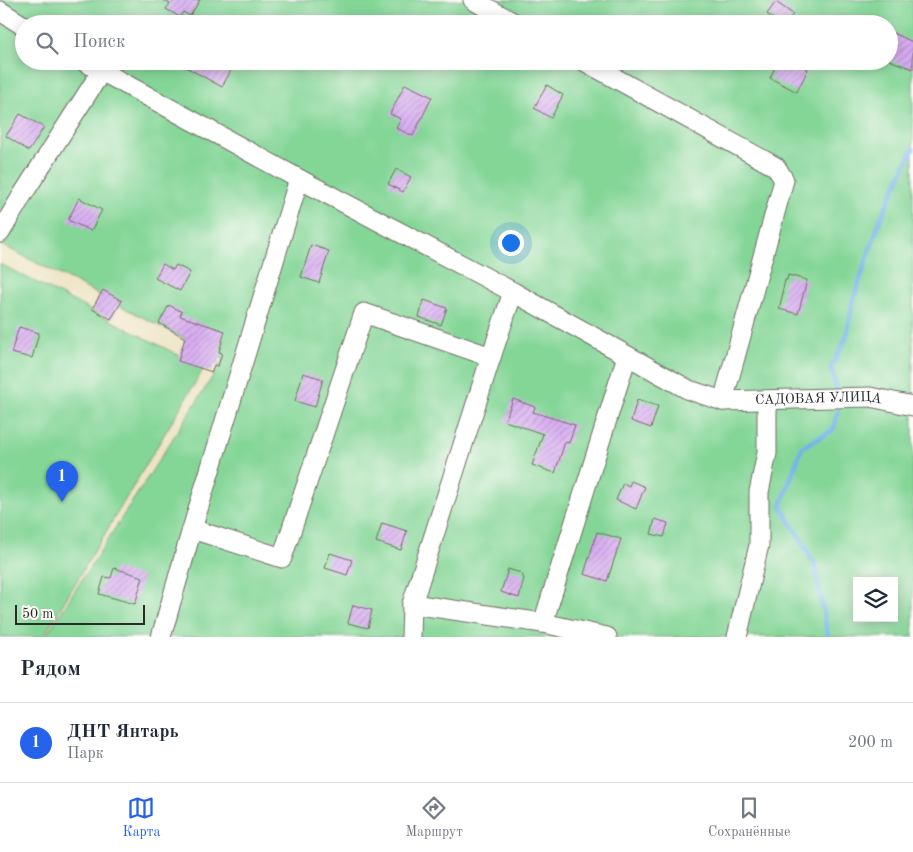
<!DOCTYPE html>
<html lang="ru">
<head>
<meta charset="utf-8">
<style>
	:root { --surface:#fff; --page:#f6f6f7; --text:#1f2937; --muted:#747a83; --line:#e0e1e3; --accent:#2563eb }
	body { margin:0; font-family:"Old Standard TT",serif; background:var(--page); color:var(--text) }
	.controls { position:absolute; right:15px; bottom:15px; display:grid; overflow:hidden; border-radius:0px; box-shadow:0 2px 12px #0003 }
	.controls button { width:45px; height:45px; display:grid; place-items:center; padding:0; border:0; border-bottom:1px solid var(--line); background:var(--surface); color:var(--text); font:25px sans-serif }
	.scale { position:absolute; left:15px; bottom:12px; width:130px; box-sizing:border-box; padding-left:5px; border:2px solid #2b2b2b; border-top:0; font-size:14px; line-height:18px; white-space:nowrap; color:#2b2b2b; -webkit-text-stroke:4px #fdfcf7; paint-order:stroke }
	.you { position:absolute; left:510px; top:242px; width:18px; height:18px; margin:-12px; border:4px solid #fff; border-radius:50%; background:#1a73e8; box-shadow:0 0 0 8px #1a73e833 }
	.badge { display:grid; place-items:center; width:32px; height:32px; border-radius:50%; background:var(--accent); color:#fff; font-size:16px; font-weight:700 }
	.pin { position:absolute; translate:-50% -41px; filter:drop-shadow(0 1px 2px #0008) }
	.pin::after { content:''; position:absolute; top:26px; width:18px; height:15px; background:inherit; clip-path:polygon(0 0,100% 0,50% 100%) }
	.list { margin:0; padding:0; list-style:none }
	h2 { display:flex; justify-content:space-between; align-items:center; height:65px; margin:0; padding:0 20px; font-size:21px }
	h2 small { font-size:16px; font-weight:400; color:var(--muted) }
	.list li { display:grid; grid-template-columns:32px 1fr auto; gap:15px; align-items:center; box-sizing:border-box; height:80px; padding:0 20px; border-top:1px solid var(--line) }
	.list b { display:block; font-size:19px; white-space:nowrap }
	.list p { margin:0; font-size:16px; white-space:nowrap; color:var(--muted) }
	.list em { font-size:16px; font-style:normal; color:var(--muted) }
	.icon { flex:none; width:28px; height:28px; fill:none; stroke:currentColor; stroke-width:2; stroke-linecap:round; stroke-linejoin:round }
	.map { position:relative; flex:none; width:913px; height:637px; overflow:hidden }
	.search { position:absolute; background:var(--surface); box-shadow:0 2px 12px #0003; left:15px; right:15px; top:15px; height:55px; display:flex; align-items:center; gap:12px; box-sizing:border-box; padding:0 18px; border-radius:28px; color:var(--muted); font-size:19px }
	.sheet { height:145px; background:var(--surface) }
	nav { display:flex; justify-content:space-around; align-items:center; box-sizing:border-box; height:70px; border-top:1px solid var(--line); background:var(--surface); font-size:14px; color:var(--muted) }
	nav a { display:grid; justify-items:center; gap:2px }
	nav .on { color:var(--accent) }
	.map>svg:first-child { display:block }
</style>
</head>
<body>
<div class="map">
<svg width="913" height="637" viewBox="0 0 913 637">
	<defs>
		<pattern id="building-hatch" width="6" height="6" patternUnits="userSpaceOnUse" patternTransform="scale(1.25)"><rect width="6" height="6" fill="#d8acf2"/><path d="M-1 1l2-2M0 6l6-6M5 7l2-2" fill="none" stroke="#af8cc4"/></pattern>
	</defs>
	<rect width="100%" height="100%" fill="#fdfcf7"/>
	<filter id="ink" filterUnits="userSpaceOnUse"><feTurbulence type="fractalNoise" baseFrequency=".02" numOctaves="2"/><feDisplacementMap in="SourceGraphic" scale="10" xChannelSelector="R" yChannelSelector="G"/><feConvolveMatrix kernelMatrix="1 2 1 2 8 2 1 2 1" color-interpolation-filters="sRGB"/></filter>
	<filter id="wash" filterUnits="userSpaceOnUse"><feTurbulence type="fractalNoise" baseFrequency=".0096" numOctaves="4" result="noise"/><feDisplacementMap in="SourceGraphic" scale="20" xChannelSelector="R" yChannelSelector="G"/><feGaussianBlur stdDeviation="1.12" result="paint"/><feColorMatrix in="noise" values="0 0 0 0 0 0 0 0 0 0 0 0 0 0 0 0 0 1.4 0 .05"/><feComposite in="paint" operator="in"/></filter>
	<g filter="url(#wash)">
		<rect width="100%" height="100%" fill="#eee4c5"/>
		<!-- green -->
		<g fill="#84d697" stroke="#588061" fill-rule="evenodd">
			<path d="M0,0H913V637H45L224,359L0,244ZM24,24H889V61H24ZM857,581H894V618H857Z"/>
			<polygon points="0,264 204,368 43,637 0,637"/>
		</g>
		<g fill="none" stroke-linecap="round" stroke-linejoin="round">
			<!-- stream -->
			<g stroke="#74b3e8" stroke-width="5">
				<polyline points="837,391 831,368 847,336 853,301 880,220 913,149"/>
				<polyline points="828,637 815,565 781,506 802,447 833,430 838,412"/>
			</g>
		</g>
		<g id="blocks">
			<!-- building -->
			<g fill="url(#building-hatch)">
				<polygon points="164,0 200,0 190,16 183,12 180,17 166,9 170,4"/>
				<polygon points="776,2 793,14 786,24 780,24 767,14"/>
				<polygon points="889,31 913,42 913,69 889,60"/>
				<polygon points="175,61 236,61 222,87"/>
				<polygon points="778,61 793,61 808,69 797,92 770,78"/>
				<polygon points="405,84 432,97 413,136 396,128 401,119 390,114"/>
				<polygon points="547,85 563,95 551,118 534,108"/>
				<polygon points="20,114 44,127 29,151 6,136"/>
				<polygon points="396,169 411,177 403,192 388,184"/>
				<polygon points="79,198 102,210 91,231 68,220"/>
				<polygon points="311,245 329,251 319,283 301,277"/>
				<polygon points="163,264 173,270 176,265 190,272 180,291 155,278"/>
				<polygon points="788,275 807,280 798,314 779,309 783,293 782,293 785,280 787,280"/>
				<polygon points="103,290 122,301 111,319 92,309"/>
				<polygon points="424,300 447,308 441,325 419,317"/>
				<polygon points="169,305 182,312 180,316 225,331 219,352 222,353 218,366 214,365 212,372 178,361 185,338 159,323"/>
				<polygon points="19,327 39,333 32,358 11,353"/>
				<polygon points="303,373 323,379 315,407 295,401"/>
				<polygon points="513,399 535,407 533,412 575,425 569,443 565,442 555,473 532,465 543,434 505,421"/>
				<polygon points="637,400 658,406 651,428 631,421"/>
				<polygon points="631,481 645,487 636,509 616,500 623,483 629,486"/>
				<polygon points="655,519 668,523 664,537 651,534"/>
				<polygon points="382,523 407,531 401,550 376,542"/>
				<polygon points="597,532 621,539 607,581 584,574"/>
				<polygon points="330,553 352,560 347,575 325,568"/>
				<polygon points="114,568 143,577 135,604 99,594 104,577 111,578"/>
				<polygon points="508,569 521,573 524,578 519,598 501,592"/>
				<polygon points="353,605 372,610 368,628 348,623"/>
			</g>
		</g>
	</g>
	<g filter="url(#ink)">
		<use href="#blocks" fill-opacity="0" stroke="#6f6c61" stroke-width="1"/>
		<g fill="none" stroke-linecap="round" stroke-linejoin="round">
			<defs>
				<g id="minor">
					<polyline points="473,0 516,24"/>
					<polyline points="0,11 24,26"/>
					<path id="s1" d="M83,61L299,179L513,292L689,390L723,401L870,397L913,406"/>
					<polyline points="584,61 776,167 784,180 723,401"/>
					<polyline points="0,233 23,194 101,72"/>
					<polyline points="192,529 282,558 364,313 491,357"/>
					<polyline points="412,604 543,623 607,637"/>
					<polyline points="543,623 627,356"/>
					<polyline points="161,637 192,529 299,179"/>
					<polyline points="411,637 412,604 491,357 513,292"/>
					<polyline points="737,637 759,545 759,492 767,453 767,401"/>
				</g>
			</defs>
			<!-- minor casing -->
			<use href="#minor" stroke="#6f6c61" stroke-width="21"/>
			<!-- minor -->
			<use href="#minor" stroke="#fff" stroke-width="19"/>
		</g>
	</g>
	<g text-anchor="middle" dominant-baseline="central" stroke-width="4" stroke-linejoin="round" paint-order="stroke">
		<!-- street labels -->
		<g font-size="14" fill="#2b2b2b" stroke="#fdfcf7">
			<text stroke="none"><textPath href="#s1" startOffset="821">САДОВАЯ УЛИЦА</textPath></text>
		</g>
	</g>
</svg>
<div class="controls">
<button><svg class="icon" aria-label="layers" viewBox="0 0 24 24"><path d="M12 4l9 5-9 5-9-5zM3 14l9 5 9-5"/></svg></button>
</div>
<div class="scale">50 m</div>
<div class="you"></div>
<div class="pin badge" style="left:62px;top:502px">1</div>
<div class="search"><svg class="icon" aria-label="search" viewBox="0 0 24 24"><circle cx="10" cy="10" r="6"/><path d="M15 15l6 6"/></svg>Поиск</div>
</div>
<section class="sheet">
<h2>Рядом<small></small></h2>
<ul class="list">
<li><span class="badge">1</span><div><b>ДНТ Янтарь</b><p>Парк</p></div><em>200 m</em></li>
</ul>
</section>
<nav>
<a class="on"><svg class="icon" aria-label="map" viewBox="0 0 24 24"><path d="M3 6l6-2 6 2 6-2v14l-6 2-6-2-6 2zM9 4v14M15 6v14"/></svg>Карта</a>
<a><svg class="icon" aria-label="directions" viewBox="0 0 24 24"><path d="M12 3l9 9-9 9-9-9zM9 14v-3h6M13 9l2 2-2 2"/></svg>Маршрут</a>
<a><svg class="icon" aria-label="saved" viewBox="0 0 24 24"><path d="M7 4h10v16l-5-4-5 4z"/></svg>Сохранённые</a>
</nav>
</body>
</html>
